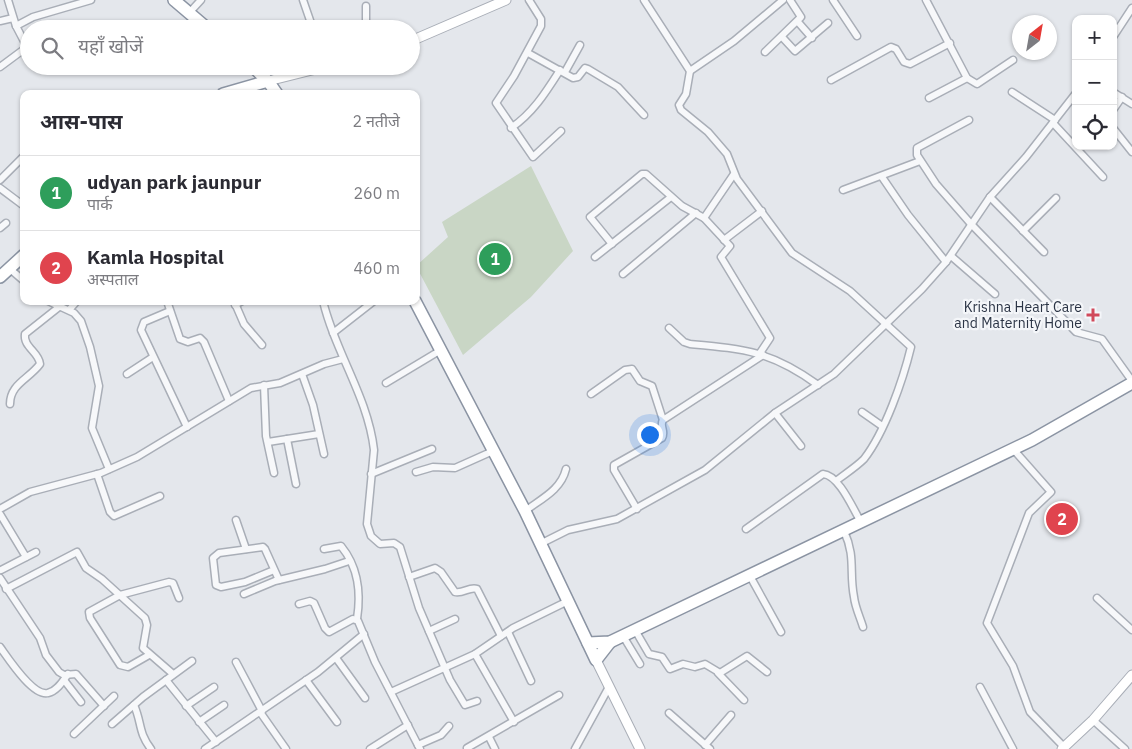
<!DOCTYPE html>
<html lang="hi">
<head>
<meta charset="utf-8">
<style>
	:root { --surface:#fff; --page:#f2f2f3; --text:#2b2b33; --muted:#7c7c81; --line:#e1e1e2; --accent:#b45309 }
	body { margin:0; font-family:"IBM Plex Sans","Noto Sans Devanagari",sans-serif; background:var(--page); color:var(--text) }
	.controls { position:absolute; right:15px; top:15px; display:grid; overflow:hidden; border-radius:10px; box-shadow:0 1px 4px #0004 }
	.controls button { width:45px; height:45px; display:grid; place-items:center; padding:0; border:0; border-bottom:1px solid var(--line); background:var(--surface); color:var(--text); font:25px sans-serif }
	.compass { position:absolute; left:1012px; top:15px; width:45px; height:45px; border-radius:50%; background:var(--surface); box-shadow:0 1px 4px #0004; rotate:31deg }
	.you { position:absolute; left:649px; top:434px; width:18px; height:18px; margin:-12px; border:4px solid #fff; border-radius:50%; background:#1a73e8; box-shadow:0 0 0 8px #1a73e833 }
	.badge { display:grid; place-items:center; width:32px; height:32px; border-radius:50%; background:var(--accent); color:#fff; font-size:16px; font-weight:700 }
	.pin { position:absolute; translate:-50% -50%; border:2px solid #fff; box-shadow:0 1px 5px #0006 }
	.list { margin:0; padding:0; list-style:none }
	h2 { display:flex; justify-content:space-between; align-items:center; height:65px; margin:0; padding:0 20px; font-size:21px }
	h2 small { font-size:16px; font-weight:400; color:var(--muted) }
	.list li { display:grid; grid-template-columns:32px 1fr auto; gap:15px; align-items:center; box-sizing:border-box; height:75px; padding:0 20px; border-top:1px solid var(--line) }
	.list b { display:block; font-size:19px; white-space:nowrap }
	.list p { margin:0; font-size:16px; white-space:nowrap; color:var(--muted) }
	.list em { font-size:16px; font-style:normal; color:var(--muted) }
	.icon { flex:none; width:28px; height:28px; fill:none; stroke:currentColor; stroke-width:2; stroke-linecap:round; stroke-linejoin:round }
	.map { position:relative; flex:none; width:1132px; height:749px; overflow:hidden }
	.search { position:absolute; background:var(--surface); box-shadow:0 1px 4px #0004; left:20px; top:20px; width:400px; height:55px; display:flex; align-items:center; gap:12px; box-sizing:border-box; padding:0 18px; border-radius:28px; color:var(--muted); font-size:19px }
	.panel { position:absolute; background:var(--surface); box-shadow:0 1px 4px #0004; left:20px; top:90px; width:400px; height:215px; border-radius:10px }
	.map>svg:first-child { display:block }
</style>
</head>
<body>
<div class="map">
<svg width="1132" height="749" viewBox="0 0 1132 749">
	<rect width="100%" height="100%" fill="#e4e7ec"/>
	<!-- green -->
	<polygon fill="#c9d6c5" points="531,166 573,251 531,297 463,355 416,266 448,237 442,222"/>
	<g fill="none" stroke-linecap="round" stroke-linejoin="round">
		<defs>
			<g id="street">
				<polyline points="303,0 313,29"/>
				<polyline points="529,0 541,19 541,26 514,76 496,103 533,157 561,131"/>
				<path d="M644,0L690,71L686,94L679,105L681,110L708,132L727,154L737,179L792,253L850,291L911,347C903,380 885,432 864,459C856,467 845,474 836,481"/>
				<polyline points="833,0 857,36"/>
				<polyline points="926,0 967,78 977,84 1013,60"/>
				<polyline points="189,13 201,0"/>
				<polyline points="0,21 13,18"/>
				<polyline points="798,22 812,38"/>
				<polyline points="16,26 33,17 91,0"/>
				<polyline points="366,29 366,6"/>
				<polyline points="782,37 795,51 828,23"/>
				<polyline points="1113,37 1132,8"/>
				<polyline points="765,52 801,17 790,0"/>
				<polyline points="528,53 573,78 578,77 585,68 588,69 618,87 644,115"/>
				<polyline points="0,67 27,47 16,26 8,0"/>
				<polyline points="690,71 734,41 783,0"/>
				<polyline points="565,72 580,45"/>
				<polyline points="831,80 891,47 896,49 904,62 910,64 950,43"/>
				<polyline points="1012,92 1055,120"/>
				<polyline points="1113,92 1132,104"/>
				<polyline points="929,98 967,78"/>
				<polyline points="1113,110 1122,97"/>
				<polyline points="969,120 917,148 917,155 936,184 971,224 1076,332 1102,339 1132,381"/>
				<polyline points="1053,123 1103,177"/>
				<path d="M511,128C533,113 546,92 560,70"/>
				<polyline points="1113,128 1132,152"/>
				<polyline points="882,177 908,215 946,262"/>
				<polyline points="0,180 24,156"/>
				<polyline points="0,188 24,206"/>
				<polyline points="843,190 920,161"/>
				<polyline points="990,197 1044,252"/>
				<polyline points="704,218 734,174"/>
				<polyline points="0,228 6,223"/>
				<polyline points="1023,231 1056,198"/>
				<polyline points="724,240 762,211"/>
				<polyline points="612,244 590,217 642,174 646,174 682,206 704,218 730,246 721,257 770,338 760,353"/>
				<polyline points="951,256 995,294"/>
				<polyline points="595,257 671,197"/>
				<polyline points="10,269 24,281"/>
				<polyline points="623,274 696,213"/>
				<polyline points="48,301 74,313 81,321 90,347 99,386 92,428 109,469"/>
				<polyline points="167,301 180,339 188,342 200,338 204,342 229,401"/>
				<polyline points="234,301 244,324 262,345"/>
				<path d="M323,301C335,352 368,397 374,450L367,524L371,536L380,544L394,543L400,547L419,608L450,680L465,705L477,701"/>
				<polyline points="235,305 242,301"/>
				<polyline points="69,310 77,301"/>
				<polyline points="170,311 144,322 141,330 187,427"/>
				<path d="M669,328L684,342L690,344C745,349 771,351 818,385"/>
				<polyline points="333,333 374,301"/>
				<polyline points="127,374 153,357"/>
				<polyline points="302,374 313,405 324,454"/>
				<polyline points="386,383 441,350"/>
				<polyline points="264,385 266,436 274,473"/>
				<polyline points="591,394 625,370 632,369 640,381 652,386 663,420"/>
				<path d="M10,404C10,384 29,379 40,364C39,352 23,347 25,334L59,307"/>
				<polyline points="862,412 882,426"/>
				<polyline points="775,413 801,446"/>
				<polyline points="287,439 296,484"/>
				<polyline points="268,442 319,434"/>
				<polyline points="1013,449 1051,492 1029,513 987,623 1013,666 1030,712 1064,747"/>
				<polyline points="416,472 433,467 455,468 493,451"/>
				<polyline points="97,474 110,512 114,516 160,496"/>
				<polyline points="371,474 432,449"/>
				<polyline points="0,509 30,492 101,473 137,457 251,388 280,383 324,364 343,359"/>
				<path d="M637,509L614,470V465L662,438C666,431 659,426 663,420L763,355"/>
				<path d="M525,511C541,499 561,490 566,469"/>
				<polyline points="0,514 26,557"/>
				<polyline points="236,520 246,549"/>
				<path d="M746,529L823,474C839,475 853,509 861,522"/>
				<path d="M844,531C856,557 849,572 854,597C855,607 860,617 863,627"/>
				<polyline points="540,544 568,530 617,519 705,470 775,413 834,374 922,289 946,262 990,197 1026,157 1076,93"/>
				<path d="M324,549L341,546C359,568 361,593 357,619"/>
				<polyline points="1,570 36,552"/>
				<polyline points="274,570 245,582 221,587 216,585 213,558 219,553 263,547 265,549 279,580"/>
				<polyline points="750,576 781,632"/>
				<path d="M409,577L435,568L441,572L455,592C463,594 470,586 477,589L501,636"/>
				<polyline points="0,578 40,638 46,655 59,672 64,675 76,674 104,706"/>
				<polyline points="6,589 77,552 86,568 102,579 145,618 147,625 143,648 173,674"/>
				<polyline points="244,594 275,581 325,569 349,561"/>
				<polyline points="1097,598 1132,630"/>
				<polyline points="299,604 310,601 314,603 325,628 329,632 353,619 358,621 375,662 420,749"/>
				<polyline points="635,630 649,654 662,657 670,669 683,664 695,667 705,664 720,673 747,656 767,672"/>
				<polyline points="429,631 455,619"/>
				<polyline points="508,632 531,681"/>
				<polyline points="623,636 640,664"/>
				<path d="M0,647C8,658 33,697 48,693C57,691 63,681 68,674"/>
				<polyline points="475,654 514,722"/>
				<polyline points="149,655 128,667 120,665 90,618 89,612 120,595 169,582 173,583 179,598"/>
				<polyline points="336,658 365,698"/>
				<polyline points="236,662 262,711"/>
				<polyline points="718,673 744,700"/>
				<polyline points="64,680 81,702"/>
				<polyline points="166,680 216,742"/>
				<polyline points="306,680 337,722"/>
				<polyline points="980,687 1013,749"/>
				<polyline points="391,692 475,654 513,628 568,601"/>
				<path d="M134,705C142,723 138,732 151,749"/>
				<polyline points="186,706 214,687"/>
				<polyline points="260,712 286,749"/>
				<polyline points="669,713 710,749"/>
				<polyline points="1093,720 1125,749"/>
				<polyline points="199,722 224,705"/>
				<polyline points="112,724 143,697 192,661"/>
				<polyline points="74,734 114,696"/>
				<polyline points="489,737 495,749"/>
				<polyline points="418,745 441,735 449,726"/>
				<polyline points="705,745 731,715"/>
				<polyline points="467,748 559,695"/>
				<polyline points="205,749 318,672 364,634"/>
				<polyline points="370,749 408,725"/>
				<polyline points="575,749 609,687"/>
			</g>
			<g id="secondary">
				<polyline points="411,41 506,0"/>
				<polyline points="268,81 328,66"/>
				<polyline points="596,660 640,749"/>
				<polyline points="1062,749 1093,720 1132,675"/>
			</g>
			<g id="highway">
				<polyline points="174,0 208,29"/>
				<polyline points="252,66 268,81 277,94"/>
				<polyline points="223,94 268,81"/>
				<polyline points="0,277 24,255"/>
				<polyline points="415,301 525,511 596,660 610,642"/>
				<polyline points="588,643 610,642 1032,440 1132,383"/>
			</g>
		</defs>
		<!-- street casing -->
		<use href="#street" stroke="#a9aeb7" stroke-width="9"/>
		<!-- secondary casing -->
		<use href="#secondary" stroke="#a9aeb7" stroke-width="11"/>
		<!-- highway casing -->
		<use href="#highway" stroke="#8b94a3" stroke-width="14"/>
		<!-- street -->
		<use href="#street" stroke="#f7f8fa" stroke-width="6"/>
		<!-- secondary -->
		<use href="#secondary" stroke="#fff" stroke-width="9"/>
		<!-- highway -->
		<use href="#highway" stroke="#fff" stroke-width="11"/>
	</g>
	<!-- markers -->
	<path fill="#d1495b" stroke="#f4f6f9" stroke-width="2" d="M1090.5 307.5h5v5h5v5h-5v5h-5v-5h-5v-5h5z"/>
	<g text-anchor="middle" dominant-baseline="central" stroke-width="4.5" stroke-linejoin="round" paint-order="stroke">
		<!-- poi labels -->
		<g font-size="14" fill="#2b3445" stroke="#f4f6f9" text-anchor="end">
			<text x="1082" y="307">Krishna Heart Care<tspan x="1082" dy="16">and Maternity Home</tspan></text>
		</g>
	</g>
</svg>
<div class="controls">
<button>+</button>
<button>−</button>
<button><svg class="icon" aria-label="locate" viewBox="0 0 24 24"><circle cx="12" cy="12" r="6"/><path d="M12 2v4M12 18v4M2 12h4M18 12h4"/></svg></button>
</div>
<svg class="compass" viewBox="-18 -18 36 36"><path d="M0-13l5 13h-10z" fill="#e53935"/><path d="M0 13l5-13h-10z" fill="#7c7c81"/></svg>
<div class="you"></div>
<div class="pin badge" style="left:495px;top:259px;background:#2e9e5b">1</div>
<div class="pin badge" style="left:1062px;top:519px;background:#e0444e">2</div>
<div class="search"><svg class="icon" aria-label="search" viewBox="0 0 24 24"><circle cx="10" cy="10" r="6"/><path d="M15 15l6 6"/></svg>यहाँ खोजें</div>
<section class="panel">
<h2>आस-पास<small>2 नतीजे</small></h2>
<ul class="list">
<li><span class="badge" style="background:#2e9e5b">1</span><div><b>udyan park jaunpur</b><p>पार्क</p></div><em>260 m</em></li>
<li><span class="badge" style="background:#e0444e">2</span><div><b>Kamla Hospital</b><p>अस्पताल</p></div><em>460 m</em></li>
</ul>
</section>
</div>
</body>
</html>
